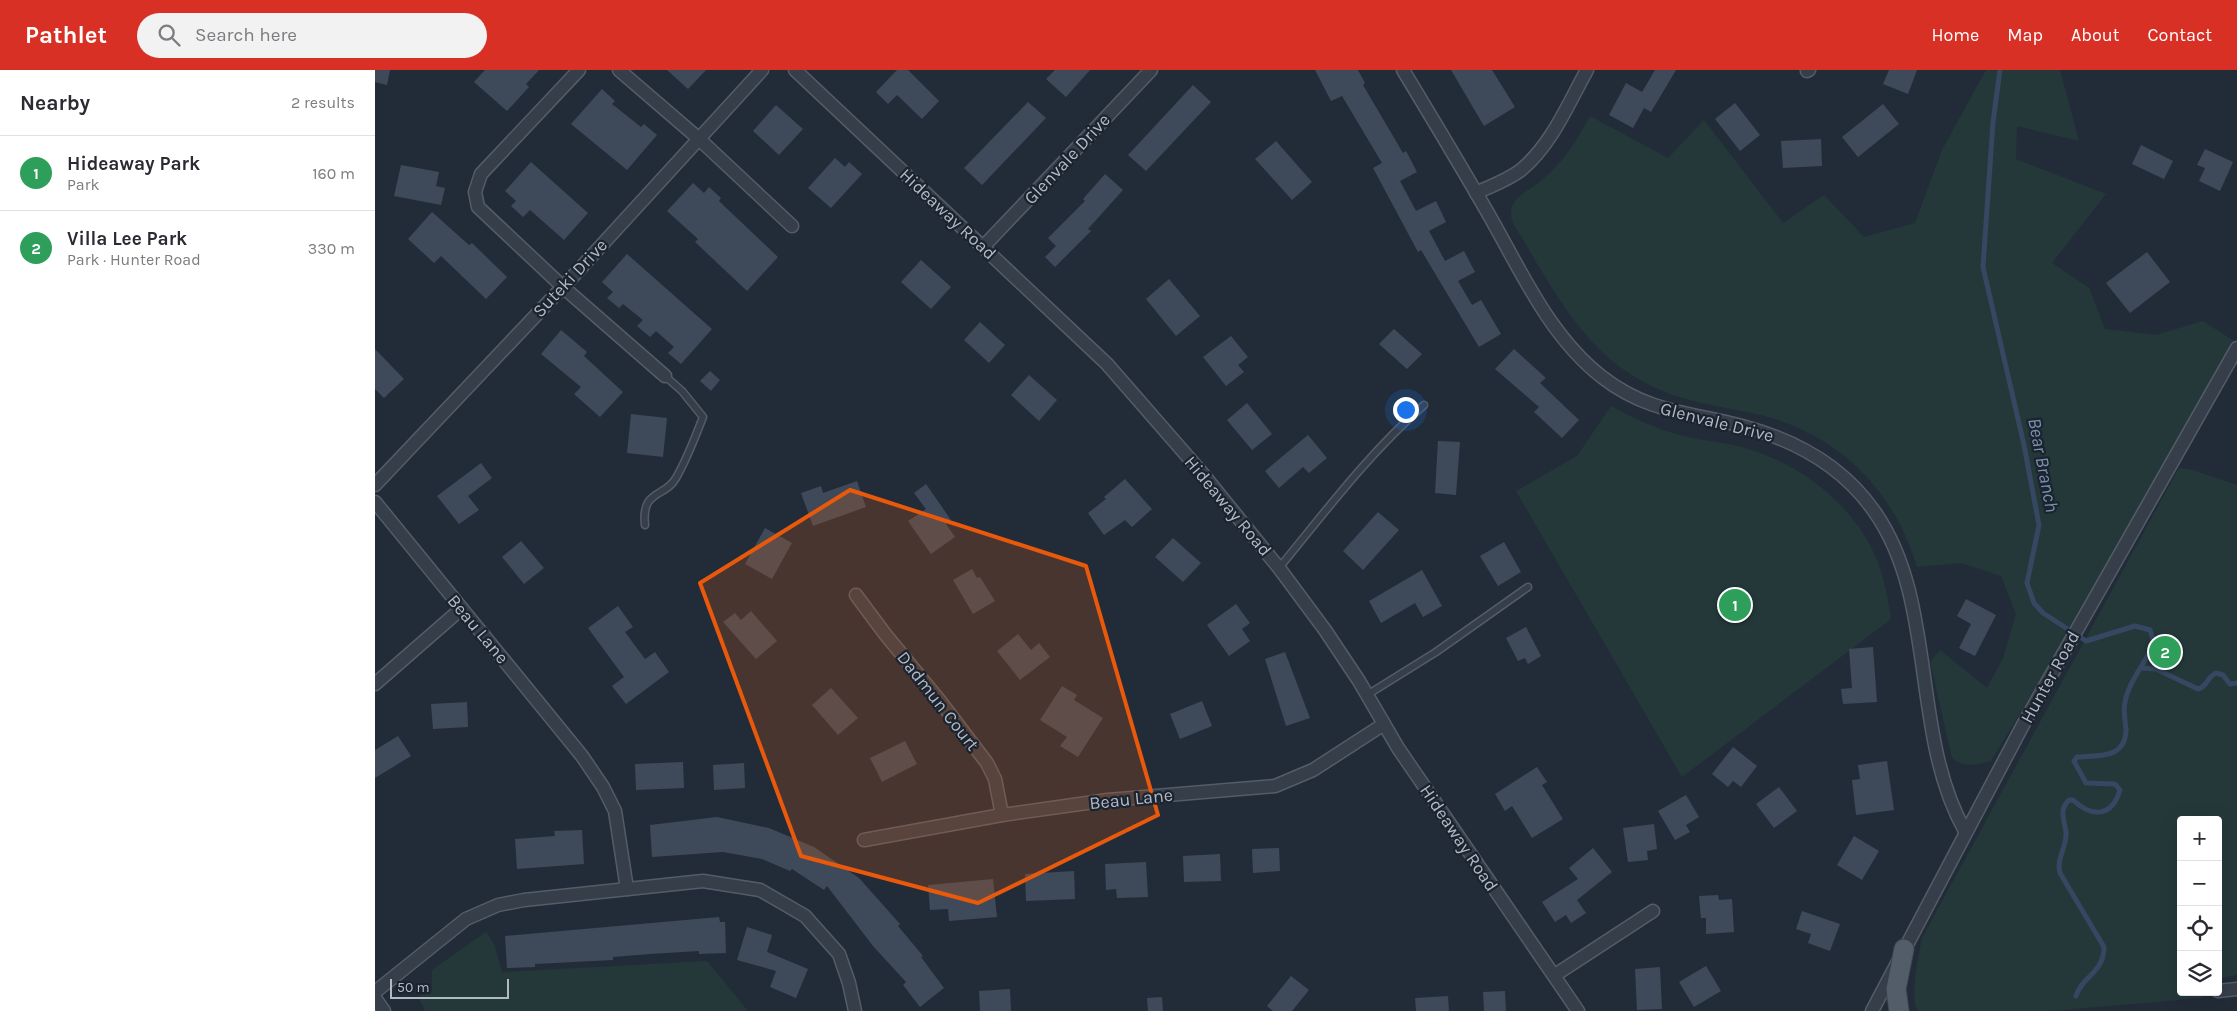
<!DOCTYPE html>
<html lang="en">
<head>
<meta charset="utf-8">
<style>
	:root { --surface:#fff; --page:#f2f2f3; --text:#2b2b33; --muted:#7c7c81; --line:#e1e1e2; --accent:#d93025 }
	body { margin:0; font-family:Karla,sans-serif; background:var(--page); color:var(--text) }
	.controls { position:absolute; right:15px; bottom:15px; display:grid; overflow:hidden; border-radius:5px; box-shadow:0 5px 20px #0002 }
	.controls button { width:45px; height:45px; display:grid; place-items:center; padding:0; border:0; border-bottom:1px solid var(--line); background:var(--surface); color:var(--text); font:25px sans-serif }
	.scale { position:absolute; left:15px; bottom:12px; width:119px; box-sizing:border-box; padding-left:5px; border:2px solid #b1b9c6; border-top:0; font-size:14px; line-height:18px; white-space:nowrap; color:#b1b9c6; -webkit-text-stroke:4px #1b232e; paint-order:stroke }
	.you { position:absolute; left:1030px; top:339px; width:18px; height:18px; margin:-12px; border:4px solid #fff; border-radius:50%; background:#1a73e8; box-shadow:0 0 0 8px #1a73e833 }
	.badge { display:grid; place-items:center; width:32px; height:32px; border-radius:50%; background:var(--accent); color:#fff; font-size:16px; font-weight:700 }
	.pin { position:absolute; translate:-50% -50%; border:2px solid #fff; box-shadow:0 1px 5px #0006 }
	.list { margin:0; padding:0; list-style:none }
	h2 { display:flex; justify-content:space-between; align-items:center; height:65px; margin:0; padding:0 20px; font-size:21px }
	h2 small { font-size:16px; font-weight:400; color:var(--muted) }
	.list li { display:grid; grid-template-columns:32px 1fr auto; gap:15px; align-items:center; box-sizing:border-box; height:75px; padding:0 20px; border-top:1px solid var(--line) }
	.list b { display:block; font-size:19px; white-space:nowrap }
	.list p { margin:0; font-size:16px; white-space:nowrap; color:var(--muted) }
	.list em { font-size:16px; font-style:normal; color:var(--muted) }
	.icon { flex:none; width:28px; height:28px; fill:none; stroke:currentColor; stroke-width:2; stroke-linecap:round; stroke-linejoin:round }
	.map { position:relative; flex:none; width:1862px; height:941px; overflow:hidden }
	header { display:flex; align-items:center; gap:30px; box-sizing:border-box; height:70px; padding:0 25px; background:var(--accent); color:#fff }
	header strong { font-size:24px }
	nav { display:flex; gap:28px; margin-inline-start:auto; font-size:18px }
	.search { width:350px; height:45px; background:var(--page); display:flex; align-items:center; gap:12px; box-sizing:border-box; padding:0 18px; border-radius:28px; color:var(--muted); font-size:19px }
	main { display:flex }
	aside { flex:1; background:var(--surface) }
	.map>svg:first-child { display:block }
</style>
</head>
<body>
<header>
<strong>Pathlet</strong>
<div class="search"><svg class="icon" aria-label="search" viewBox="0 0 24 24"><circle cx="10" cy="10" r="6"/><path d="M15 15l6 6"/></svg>Search here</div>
<nav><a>Home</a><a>Map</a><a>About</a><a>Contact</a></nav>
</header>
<main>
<aside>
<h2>Nearby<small>2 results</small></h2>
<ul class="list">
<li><span class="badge" style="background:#2e9e5b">1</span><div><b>Hideaway Park</b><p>Park</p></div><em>160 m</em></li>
<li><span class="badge" style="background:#2e9e5b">2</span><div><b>Villa Lee Park</b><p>Park · Hunter Road</p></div><em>330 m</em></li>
</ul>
</aside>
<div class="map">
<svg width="1862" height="941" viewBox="0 0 1862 941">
	<rect width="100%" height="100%" fill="#222c39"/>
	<!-- green -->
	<g fill="#24383a">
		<path d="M1611,0H1685L1704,71L1642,56L1641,89L1731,124L1677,193L1714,218L1730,259L1781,265L1828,251L1859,271L1684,579L1616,691C1601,695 1590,698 1577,688L1555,592L1565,580L1612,618L1628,588L1641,544L1626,506L1587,493L1542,497C1518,417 1460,360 1377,343C1328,333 1295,330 1252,302C1200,267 1170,205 1138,153C1135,145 1135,138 1140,131C1147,122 1160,117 1168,109C1189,92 1202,70 1215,46L1293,88L1329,50L1408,153L1449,125L1489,167L1540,153L1567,80Z"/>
		<path d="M1236,336C1262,350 1288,362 1317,368C1336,372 1355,373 1373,379C1427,395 1480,436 1502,490C1509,509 1513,528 1516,549L1307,707L1141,421L1202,386Z"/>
		<path d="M1804,398L1818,400L1862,415V905L1843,909V750H1806V922H1831L1827,928L1674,941H1543C1534,929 1544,884 1547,868Z"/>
		<polygon points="111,862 119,874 127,902 332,891 373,941 50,941 43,926 57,922 57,900"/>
	</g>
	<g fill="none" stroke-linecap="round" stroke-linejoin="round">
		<!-- stream -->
		<g stroke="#364761" stroke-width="5">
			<path d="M1625,0L1618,52L1608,197L1649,375L1664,455L1652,513L1659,533L1668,543L1711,571L1760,556L1775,560L1779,573C1771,592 1754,611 1750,632C1748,640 1750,650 1751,659C1751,690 1722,685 1702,687L1699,691L1711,713L1740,714L1745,720C1737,747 1717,748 1698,730H1694C1683,741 1690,750 1691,763C1692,777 1681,788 1685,803L1729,877C1729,903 1707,906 1701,926"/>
			<path d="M1767,598L1781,599L1823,619C1832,617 1832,607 1841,603L1848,605L1855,614L1862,613"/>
		</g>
	</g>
	<!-- building -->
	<g fill="#3e4a59">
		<polygon points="0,0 15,0 12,15 0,12"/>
		<polygon points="110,0 164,0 151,14 154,17 132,41 99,12"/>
		<polygon points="292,0 331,0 313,19"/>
		<polygon points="522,0 533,0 564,31 547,49 522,25 513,34 501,22"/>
		<polygon points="680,0 715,0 691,27 671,9"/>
		<polygon points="940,0 983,0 990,13 988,15 1028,83 1031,81 1042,102 1025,111 1041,141 1061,131 1071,152 1054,161 1070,191 1089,181 1100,202 1083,211 1097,235 1106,230 1126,264 1104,277 1046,180 1043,182 998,98 1007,93 967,26 956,31"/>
		<polygon points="1076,0 1117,0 1140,37 1109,56"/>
		<polygon points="1280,0 1301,0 1276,42 1269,38 1258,58 1234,45 1251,13 1267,22"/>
		<polygon points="1514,0 1542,0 1533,24 1508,14"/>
		<polygon points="818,15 836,32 771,101 753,85"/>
		<polygon points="227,19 240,31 237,34 266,57 269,54 282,65 252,100 196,54"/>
		<polygon points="653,32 671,48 607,115 589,98"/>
		<polygon points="1360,33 1385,65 1365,81 1340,49"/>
		<polygon points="1508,34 1524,54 1483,87 1467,67"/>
		<polygon points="401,35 428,59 404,85 378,61"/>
		<polygon points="1446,69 1447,96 1408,98 1406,71"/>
		<polygon points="901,71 937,112 917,130 880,89"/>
		<polygon points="1766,75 1798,91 1789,109 1757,94"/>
		<polygon points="1830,79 1858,92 1845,121 1824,111 1830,98 1822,95"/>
		<polygon points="460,88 470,97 474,92 487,104 456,138 433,118"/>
		<polygon points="156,92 213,143 189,170 155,140 148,147 136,136 141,131 130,121"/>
		<polygon points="26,95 64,102 61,116 70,118 66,135 19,126"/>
		<polygon points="730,104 748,120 713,159 716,161 680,197 670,187 681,176 673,168 710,131 708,129"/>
		<polygon points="318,113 329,123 334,117 346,128 344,131 403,187 372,221 320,172 323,169 292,141"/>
		<polygon points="57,142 94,175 97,173 132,207 111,229 66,186 59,193 33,169"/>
		<polygon points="1772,182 1795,212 1755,243 1731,213"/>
		<polygon points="252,184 337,259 306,294 293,283 299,277 281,261 275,267 262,256 268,250 248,234 244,238 232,228 238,222 227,212"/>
		<polygon points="546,190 576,217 556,239 526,212"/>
		<polygon points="794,209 825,246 801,266 771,229"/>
		<polygon points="605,252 630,275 614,293 589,270"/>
		<polygon points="1019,259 1047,284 1032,299 1004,274"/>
		<polygon points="186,260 212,282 209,286 248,322 225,347 199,324 206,317 166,284"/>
		<polygon points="856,266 873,287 863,295 869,302 851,316 828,287"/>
		<polygon points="0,279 29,309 9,328 0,319"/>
		<polygon points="1139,279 1171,308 1165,313 1204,350 1187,368 1159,342 1164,337 1120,299"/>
		<polygon points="335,301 345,310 336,321 325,311"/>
		<polygon points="654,305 682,330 664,351 636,325"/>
		<polygon points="872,333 897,364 877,380 852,350"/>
		<polygon points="256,344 292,348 288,387 252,383"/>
		<polygon points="933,365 952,388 934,403 928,397 904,418 890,401"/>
		<polygon points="1063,371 1085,372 1081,425 1060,423"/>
		<polygon points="106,393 117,408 93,426 104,440 84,454 62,426"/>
		<polygon points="750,409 777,439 757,457 750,450 729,465 713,443 731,429 729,427"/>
		<polygon points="482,411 491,437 438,456 426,423 446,416 448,423"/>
		<polygon points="551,414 576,450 571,454 580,467 556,484 533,451 551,439 539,423"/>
		<polygon points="1003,442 1024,460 988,500 968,481"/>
		<polygon points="390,458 417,473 397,509 370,494"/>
		<polygon points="798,468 826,493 808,512 780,487"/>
		<polygon points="146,471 169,498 149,514 127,487"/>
		<polygon points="1129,472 1146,502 1123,516 1105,486"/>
		<polygon points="597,499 602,508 605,507 620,531 598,544 578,510"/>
		<polygon points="1047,500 1067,536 1048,547 1040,533 1006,553 994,531"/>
		<polygon points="1591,529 1621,545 1600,586 1584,578 1596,554 1582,546"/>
		<polygon points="861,534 875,553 867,559 875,571 854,586 832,555"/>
		<polygon points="243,536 258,557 250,562 270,589 280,582 294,602 251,634 237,616 249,607 213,558"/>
		<polygon points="376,541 402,571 381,589 348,552 360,543 366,550"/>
		<polygon points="1151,557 1166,586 1153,594 1150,588 1143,591 1131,568"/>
		<polygon points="643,564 656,580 664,573 675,587 645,610 622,581"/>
		<polygon points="1498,577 1502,632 1468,634 1466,619 1477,618 1474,579"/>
		<polygon points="910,582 935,648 911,656 890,589"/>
		<polygon points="687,616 702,625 699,630 728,648 703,687 685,676 692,667 665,650"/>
		<polygon points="456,618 483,648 463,665 437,635"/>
		<polygon points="827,631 837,656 805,669 795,644"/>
		<polygon points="92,632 93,657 58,659 56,634"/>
		<polygon points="23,666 36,686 0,708 0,680"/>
		<polygon points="530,671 542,694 507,712 495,688"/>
		<polygon points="1358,677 1382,696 1366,717 1358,711 1353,717 1337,704"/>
		<polygon points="1512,691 1519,740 1481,745 1477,710 1485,709 1483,695"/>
		<polygon points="308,692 309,718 261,720 260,694"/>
		<polygon points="369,693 370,718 339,720 338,695"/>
		<polygon points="1162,697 1172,712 1167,715 1188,749 1157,768 1137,736 1130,741 1120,724"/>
		<polygon points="1404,717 1422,741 1399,758 1381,734"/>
		<polygon points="1311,725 1324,747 1311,755 1315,762 1300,770 1283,741"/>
		<polygon points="342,747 394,758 439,777 484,808 525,854 523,856 548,886 546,887 569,918 545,937 528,915 531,912 498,876 452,816 449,820 417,799 415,801 387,789 348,782 277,787 275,755"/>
		<polygon points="1279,754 1282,779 1272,781 1273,790 1253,792 1248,758"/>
		<polygon points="207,760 209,794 142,799 140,769 180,766 179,761"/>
		<polygon points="1479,766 1504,781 1487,810 1462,795"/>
		<polygon points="904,778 905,801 878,803 877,779"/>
		<polygon points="1218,778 1237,802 1202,830 1211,843 1196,853 1191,845 1180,852 1167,832 1203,809 1194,798"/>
		<polygon points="845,784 846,811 809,812 808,786"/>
		<polygon points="771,792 773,827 742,828 741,819 731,820 730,794"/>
		<polygon points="699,801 700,829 651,831 650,804"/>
		<polygon points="618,809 622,847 574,851 573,839 555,840 553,815"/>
		<polygon points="1343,825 1344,830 1357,829 1359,862 1331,864 1331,848 1326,848 1324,826"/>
		<polygon points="1427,841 1465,854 1455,881 1433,873 1436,864 1421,859"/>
		<polygon points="344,847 345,852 350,852 351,883 324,884 324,881 275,884 238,887 238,890 160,894 160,897 132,898 130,866"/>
		<polygon points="372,857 397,865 392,882 433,899 421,928 395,917 401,901 362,890"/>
		<polygon points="1331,896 1346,921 1319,937 1304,912"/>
		<polygon points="1285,897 1287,939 1262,940 1260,899"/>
		<polygon points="916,906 934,920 917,941 898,941 892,936"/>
		<polygon points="635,919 636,941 605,941 604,921"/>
		<polygon points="1130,921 1131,941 1109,941 1108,922"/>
		<polygon points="1073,926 1074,941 1041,941 1040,928"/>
		<polygon points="787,927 788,941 773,941 772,928"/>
	</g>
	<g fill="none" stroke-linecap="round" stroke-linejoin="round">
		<defs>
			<g id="service">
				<path d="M270,455C266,419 290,428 301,408C312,389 320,368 328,347L307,321L290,306"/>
				<path d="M904,498C950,442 994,383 1049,335"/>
				<polyline points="992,625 1061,582 1153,517"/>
			</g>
			<g id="minor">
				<polyline points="204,0 106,104 100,122 103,137 188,217 290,306"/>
				<polyline points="244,0 323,68 417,156"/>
				<polyline points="420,0 732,294 827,403 904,498 950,560 984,611 1023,678 1203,941"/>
				<path d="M1028,0C1057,48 1086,96 1114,145C1146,201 1175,267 1227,307C1268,339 1306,342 1355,353C1412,366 1464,391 1499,441C1563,531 1535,664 1590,761"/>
				<polyline points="1432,1 1434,0"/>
				<path d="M1101,123C1116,116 1133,110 1146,100C1177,74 1193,34 1212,0"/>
				<polyline points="608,177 776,0"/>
				<polyline points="0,415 202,202 387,0"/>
				<polyline points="0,432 207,686 228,717 240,741 252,819"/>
				<polyline points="481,525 510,564 565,631 612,693 620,709 627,745"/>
				<polyline points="0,614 86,539"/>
				<polyline points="489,770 627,745 733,730 900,716 938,700 1009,654"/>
				<polyline points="1180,905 1278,841"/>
				<polyline points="1843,921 1862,919"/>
				<polyline points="0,922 91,849 123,835 149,830 328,811 385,820 430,846 464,884 474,913 480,941"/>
				<polyline points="0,928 9,941"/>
				<polyline points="1497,941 1649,653 1862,278"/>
			</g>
			<polyline id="primary" points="1524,941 1521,919 1529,879"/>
		</defs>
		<!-- service casing -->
		<use href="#service" stroke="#545c68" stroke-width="9"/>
		<!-- minor casing -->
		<use href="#minor" stroke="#545c68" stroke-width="15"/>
		<!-- primary casing -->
		<use href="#primary" stroke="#3f4753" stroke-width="21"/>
		<!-- service -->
		<use href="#service" stroke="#363e4a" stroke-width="6"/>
		<!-- minor -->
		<use href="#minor" stroke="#363e4a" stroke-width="12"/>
		<!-- primary -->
		<use href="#primary" stroke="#535d6a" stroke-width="19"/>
	</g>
	<!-- marked area -->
	<path fill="#e8590c" fill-opacity="0.2" stroke="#e8590c" stroke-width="4" stroke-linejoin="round" d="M475,420L711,496L783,745L603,833L426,786L325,513Z"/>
	<g text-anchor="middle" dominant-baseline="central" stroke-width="4.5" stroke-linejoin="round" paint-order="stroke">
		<!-- street labels -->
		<g font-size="18" fill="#b1b9c6" stroke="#1b232e">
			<text transform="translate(692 89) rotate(-47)">Glenvale Drive</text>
			<text transform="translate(573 144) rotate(43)">Hideaway Road</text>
			<text transform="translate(195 208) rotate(-47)">Suteki Drive</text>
			<text transform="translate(1342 352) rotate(14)">Glenvale Drive</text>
			<text transform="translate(853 436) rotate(50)">Hideaway Road</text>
			<text transform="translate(103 559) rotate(50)">Beau Lane</text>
			<text transform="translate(1675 607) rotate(-61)">Hunter Road</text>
			<text transform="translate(563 631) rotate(52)">Dadmun Court</text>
			<text transform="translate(756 729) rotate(-6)">Beau Lane</text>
			<text transform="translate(1084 768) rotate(56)">Hideaway Road</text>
		</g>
		<!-- water labels -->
		<g font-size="19" font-style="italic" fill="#798fae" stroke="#1b232e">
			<text transform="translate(1668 395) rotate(79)">Bear Branch</text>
		</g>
	</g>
</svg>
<div class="controls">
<button>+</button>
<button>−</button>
<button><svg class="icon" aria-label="locate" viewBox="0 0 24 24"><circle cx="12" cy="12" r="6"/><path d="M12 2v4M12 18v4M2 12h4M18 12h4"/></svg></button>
<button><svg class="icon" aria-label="layers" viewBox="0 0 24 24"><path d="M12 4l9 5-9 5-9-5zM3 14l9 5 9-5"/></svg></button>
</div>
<div class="scale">50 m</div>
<div class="you"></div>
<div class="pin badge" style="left:1360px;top:535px;background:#2e9e5b">1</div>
<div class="pin badge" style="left:1790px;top:582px;background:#2e9e5b">2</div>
</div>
</main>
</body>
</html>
